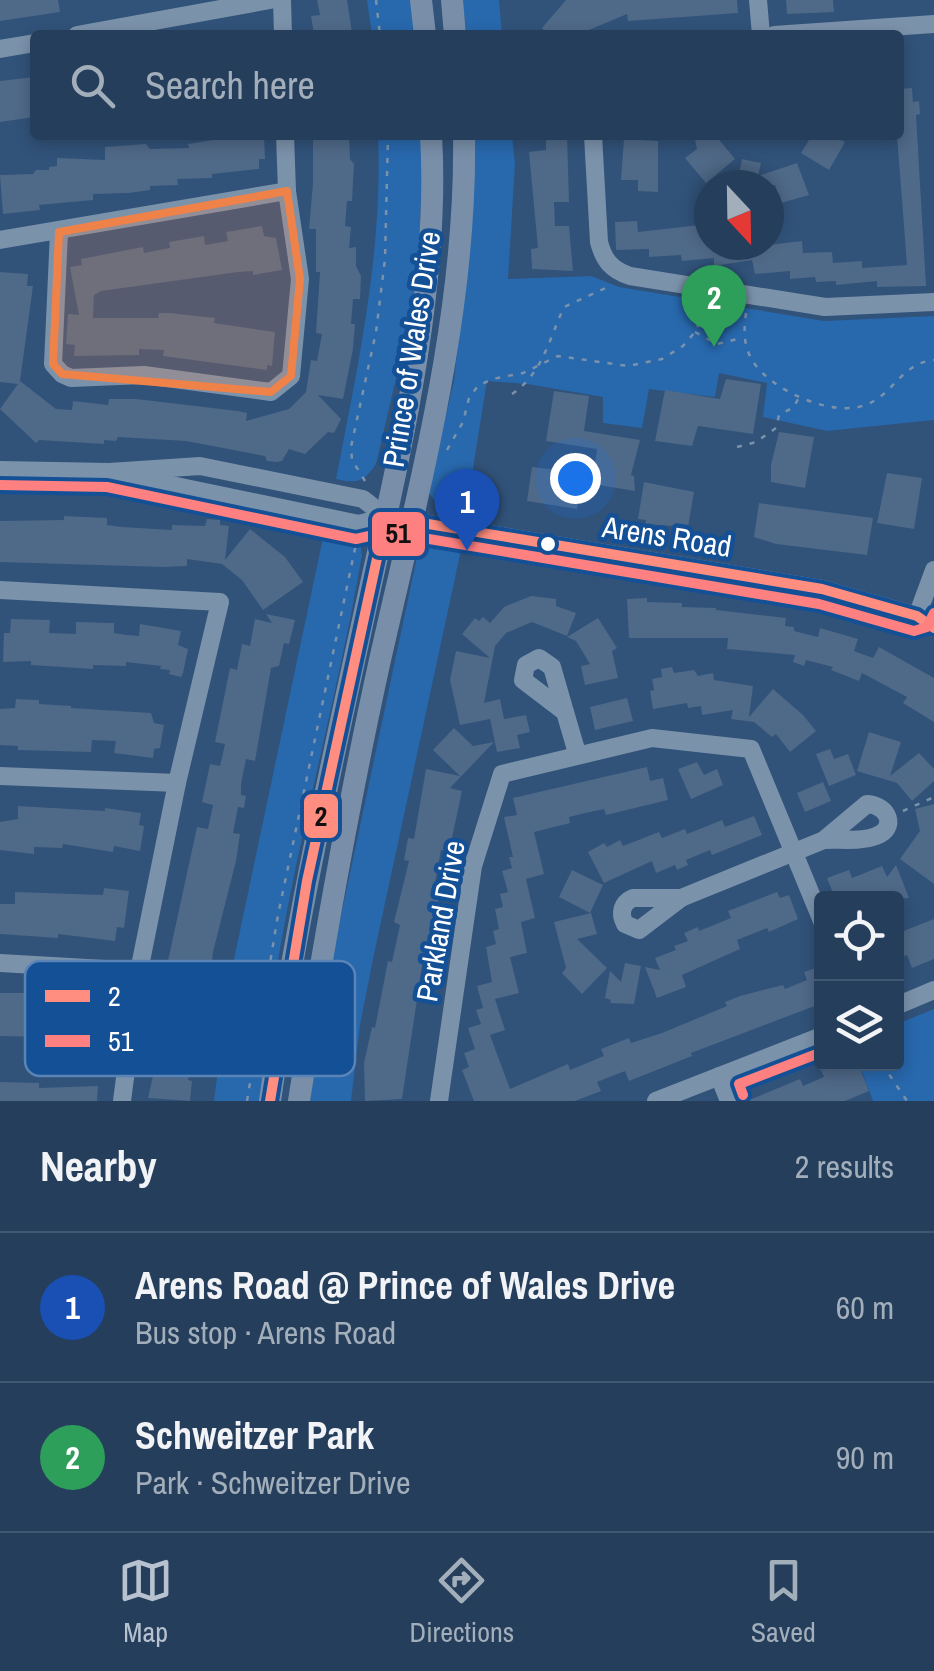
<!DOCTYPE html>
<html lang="en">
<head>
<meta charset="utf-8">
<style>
	:root { --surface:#253e5b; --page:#2d4561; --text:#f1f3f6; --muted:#a3aebb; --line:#425771; --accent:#b7c2d0 }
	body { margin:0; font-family:"Archivo Narrow",sans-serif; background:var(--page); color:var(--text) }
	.controls { position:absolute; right:30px; bottom:30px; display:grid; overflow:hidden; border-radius:10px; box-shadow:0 5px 15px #0003 }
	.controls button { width:90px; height:90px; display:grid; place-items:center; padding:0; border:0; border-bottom:2px solid var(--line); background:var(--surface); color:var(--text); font:50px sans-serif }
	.compass { position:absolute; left:694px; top:170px; width:90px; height:90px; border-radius:50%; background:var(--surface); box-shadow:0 5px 15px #0003; rotate:158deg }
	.you { position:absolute; left:575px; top:478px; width:35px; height:35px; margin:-25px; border:8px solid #fff; border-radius:50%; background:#1a73e8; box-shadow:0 0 0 15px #1a73e833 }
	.badge { display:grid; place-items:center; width:65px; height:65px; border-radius:50%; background:var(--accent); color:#fff; font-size:32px; font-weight:700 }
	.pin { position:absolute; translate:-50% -82px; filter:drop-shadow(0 2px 5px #0008) }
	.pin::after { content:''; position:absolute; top:52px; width:35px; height:30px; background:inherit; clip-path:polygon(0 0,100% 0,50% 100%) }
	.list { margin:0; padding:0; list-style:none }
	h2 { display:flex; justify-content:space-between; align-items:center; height:130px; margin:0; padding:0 40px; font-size:42px }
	h2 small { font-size:32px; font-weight:400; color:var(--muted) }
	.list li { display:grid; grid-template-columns:65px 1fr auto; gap:30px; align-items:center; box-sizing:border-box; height:150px; padding:0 40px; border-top:2px solid var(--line) }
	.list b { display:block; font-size:38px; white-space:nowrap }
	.list p { margin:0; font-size:32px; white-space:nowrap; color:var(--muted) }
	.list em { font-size:32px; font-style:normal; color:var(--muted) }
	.icon { flex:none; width:55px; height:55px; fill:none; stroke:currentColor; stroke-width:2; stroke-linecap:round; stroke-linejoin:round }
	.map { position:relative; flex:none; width:934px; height:1101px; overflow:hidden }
	.search { position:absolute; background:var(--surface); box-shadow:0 5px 15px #0003; left:30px; right:30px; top:30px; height:110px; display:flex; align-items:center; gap:25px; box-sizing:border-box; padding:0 35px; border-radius:10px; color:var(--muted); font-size:38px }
	.sheet { height:430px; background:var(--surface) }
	nav { display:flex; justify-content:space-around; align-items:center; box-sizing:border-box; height:140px; border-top:2px solid var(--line); background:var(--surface); font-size:28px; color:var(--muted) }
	nav a { display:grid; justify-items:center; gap:5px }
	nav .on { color:var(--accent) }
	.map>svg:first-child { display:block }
</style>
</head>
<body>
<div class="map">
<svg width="934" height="1101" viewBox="0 0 934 1101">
	<rect width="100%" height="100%" fill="#315279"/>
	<!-- green -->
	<g fill="#2868ad">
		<polygon points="367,0 411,0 416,35 372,35"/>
		<polygon points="462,0 499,0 502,35 467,35"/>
		<path d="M378,135H423L419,254L412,310L376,464C364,482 357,484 336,479C358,365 383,252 378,135Z"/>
		<polygon points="471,135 512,135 515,164 508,279 591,276 619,287 824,321 934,316 934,420 827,431 763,417 767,383 719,373 715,397 649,389 642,428 603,423 603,397 527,384 487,381 466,512 440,509 428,491 454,381 471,227"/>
		<path d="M324,533L348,536L360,543L362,555C331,736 273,918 261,1101H214L229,983Z"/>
		<polygon points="437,544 461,550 373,959 360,1025 351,1101 310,1101 331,963 417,557 425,546"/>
		<polygon points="934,1009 934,1101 873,1101 859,1064 896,1064 897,1024"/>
	</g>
	<!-- building -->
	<g fill="#4f6988">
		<polygon points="0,0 58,0 60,12 0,21"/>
		<polygon points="317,0 347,0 352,33 314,34 311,16 320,15"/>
		<polygon points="566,0 737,0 738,13 628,21 627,14 577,35 549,35 542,28"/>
		<polygon points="786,0 833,0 834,12 787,14"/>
		<polygon points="35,77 35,117 0,122 0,81"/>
		<polygon points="912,88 913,102 919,101 920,114 916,115 926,286 877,287 877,281 836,285 836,281 816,282 815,277 790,279 790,271 755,274 752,260 714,266 714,258 682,261 681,255 649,257 649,249 616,250 615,222 637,221 638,232 709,224 709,245 769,245 802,241 803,253 832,252 833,263 862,261 862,268 907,265 897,135 899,89"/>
		<polygon points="212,135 264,136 265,159 259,159 259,169 212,174 212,178 177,179 178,185 150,186 150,190 129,193 93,194 93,200 39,205 40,210 3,214 0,175 33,174 36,170 49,170 49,167 57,166 57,158 105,160 105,147 146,144 150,149 189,148 188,144 213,140"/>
		<polygon points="313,135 349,135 350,159 354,164 352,201 347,201 345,226 351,227 349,248 356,247 356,266 361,276 360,299 353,299 351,324 355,324 353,349 343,399 318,395 341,419 334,433 328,432 305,454 289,449 282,461 277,462 267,461 265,456 186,441 118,437 116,441 104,440 104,444 39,440 36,443 0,409 18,384 0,382 0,272 28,274 27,286 33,286 20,381 56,409 72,410 73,401 108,405 109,399 136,399 238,411 247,413 246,421 289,409 306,392 311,360 317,361 322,334 316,333 320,272 316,272 316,229 309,229 313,183"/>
		<polygon points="546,135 567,135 569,202 554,202 555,226 569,226 573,271 532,269 531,249 538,248 529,152 546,150"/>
		<polygon points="694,135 715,135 735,159 706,183 685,158 697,149"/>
		<polygon points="812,135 820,140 823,135 833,135 845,142 829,170 801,153"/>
		<polygon points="624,139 658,141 658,192 638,191 638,180 621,180"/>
		<polygon points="742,159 761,163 758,176 797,163 809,195 781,203 775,185 737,185"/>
		<polygon points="262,226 264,236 276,238 282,270 253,275 253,271 238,272 101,291 94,295 93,318 158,318 159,313 169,313 215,318 214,323 275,332 272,366 267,365 267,370 163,356 164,350 139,349 139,355 74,356 75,345 66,344 68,314 79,315 70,267 82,265 81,259 143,247 144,253 170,248 169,242 204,236 205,245 228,241 226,232"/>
		<polygon points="726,379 761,384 753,434 698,426 692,446 655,441 665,390 720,399"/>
		<polygon points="554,391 589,396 584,431 640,440 631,475 634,476 635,491 592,484 597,449 546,441"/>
		<polygon points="779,432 814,437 805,488 771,482 771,465"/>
		<polygon points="532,467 583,473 577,509 527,501"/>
		<polygon points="887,473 922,478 914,529 877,523"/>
		<polygon points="644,482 694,492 688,527 645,524 646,520 638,519"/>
		<polygon points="759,503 873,518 867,555 776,544 754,537"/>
		<polygon points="64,516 107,518 107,525 122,527 172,530 172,525 205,526 207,519 220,520 220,525 229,526 225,560 250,529 285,557 303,582 263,610 242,580 222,564 187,559 187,566 163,567 0,562 0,521 64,520"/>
		<polygon points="531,596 556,599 556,606 576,613 567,636 532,622 506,633 495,646 484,703 500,699 504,719 526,715 530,732 517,735 520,748 497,752 490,719 460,725 450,680 456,651 490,658 462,634 475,618 479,621 483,617 490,623 504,607"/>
		<polygon points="647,598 647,602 682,603 682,607 716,608 716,610 786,618 785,626 794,627 794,631 818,637 820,628 858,639 854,651 873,658 879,647 934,678 934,722 903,703 907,697 862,673 859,681 831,670 833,667 806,660 804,666 793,662 795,655 727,649 728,638 629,638 627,599"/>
		<polygon points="266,614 295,620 289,644 284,643 279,666 271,668 255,761 246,759 241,784 241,795 246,796 244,808 238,807 233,833 240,834 236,861 213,952 211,969 215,970 211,988 208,987 205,999 201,998 197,1007 188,1047 194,1048 188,1080 192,1081 190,1101 148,1098 157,1058 153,1057 166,970 197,827 208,829 213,805 202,802 210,764 220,766 225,744 215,742 230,668 237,670 242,644 250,646 255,619 272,623"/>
		<polygon points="598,618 617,648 612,651 618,678 585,685 581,666 590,664 576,641 567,637"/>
		<polygon points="11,619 50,620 49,633 76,634 76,622 114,623 114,633 127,635 139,636 140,624 181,631 178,645 188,649 183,673 181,677 169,674 170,670 160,669 161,666 126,662 126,666 93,665 93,669 31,665 31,661 3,662 4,633 10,633"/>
		<polygon points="672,667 674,673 694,670 698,676 713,673 714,680 753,686 749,717 773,689 803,715 816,731 790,752 776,734 772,737 754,722 731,719 733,710 702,715 701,706 688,708 687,703 653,709 650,691 654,690 652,679 662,677 661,669"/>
		<polygon points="627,698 633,721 595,730 590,707"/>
		<polygon points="16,699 39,700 39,704 71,706 71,708 151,713 154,723 164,725 160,748 154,749 153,758 114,753 116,741 92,740 91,752 18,750 18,746 0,745 0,709 15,708"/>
		<polygon points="454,728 473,746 494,742 450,788 462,791 449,852 441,850 435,883 441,884 438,902 428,954 424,953 402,1099 365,1101 364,1063 372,1027 375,1028 388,961 392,962 400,925 394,922 409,861 404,860 408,838 414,839 426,769 460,776 433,750"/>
		<polygon points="869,732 901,742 890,776 919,753 934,769 934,781 912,801 897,783 857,771"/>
		<polygon points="830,749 834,759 848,754 856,775 829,786 816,754"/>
		<polygon points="697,762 704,775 717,769 723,785 691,799 678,769"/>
		<polygon points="647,767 650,781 663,778 668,800 606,815 604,809 581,814 569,817 570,823 534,832 544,874 526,879 535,918 521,922 527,953 510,957 519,993 495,999 505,1030 490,1035 510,1089 568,1064 570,1070 604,1056 601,1049 629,1038 631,1043 662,1033 727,1006 725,1002 740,996 783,985 785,989 807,980 804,972 822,966 822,993 816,995 820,1004 691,1053 692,1056 629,1081 625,1071 597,1082 601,1091 575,1101 474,1101 462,1070 469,1067 464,1053 475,1049 468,1028 481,1024 476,1010 483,1008 477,986 492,982 486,947 496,944 493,931 499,929 495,909 503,907 500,894 508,892 502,871 512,868 509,857 513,857 504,817 517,815 513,798"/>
		<polygon points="823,782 831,801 805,812 797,793"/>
		<polygon points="934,804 934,884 900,859 920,831 915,809"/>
		<polygon points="18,806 105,811 105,808 141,813 139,825 144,826 140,851 114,846 113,852 63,844 62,848 34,847 34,854 0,850 0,822 18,819"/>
		<polygon points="754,816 762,835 712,855 710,850 686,860 688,865 677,870 675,865 656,873 652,861 604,883 588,852 604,843 607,847 620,840 623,846 659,832 662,838 685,829 687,834 722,820 725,827"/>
		<polygon points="896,865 909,898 835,898 827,878 849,870 852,878 882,866 887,877"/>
		<polygon points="572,870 603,885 590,913 559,897"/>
		<polygon points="104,888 129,891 124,928 117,927 115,941 58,934 58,938 0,934 0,904 15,904 15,892 103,895"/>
		<polygon points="777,892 780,898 789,895 798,919 769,932 767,928 737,940 740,949 682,975 686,987 657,998 645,967 660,970 655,958 676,950 674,946 688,941 684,933 698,927 699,931 731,918 728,911"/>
		<polygon points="591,913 597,934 577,939 607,968 582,994 562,973 566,968 554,922"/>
		<polygon points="934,919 934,959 912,968 907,955 896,959 896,934"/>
		<polygon points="625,963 641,966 634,1004 610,1003 611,1000 605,998 610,971 621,982"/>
		<polygon points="0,993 36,993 36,1006 63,1006 63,995 102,996 101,1007 108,1008 108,1034 80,1034 80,1038 0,1036"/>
		<polygon points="838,1064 845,1064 848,1071 859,1066 869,1091 845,1101 747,1101 800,1079 803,1086 824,1077 821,1070"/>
		<polygon points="0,1082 39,1083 39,1088 98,1086 97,1101 0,1101"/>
	</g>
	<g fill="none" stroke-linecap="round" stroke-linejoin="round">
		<!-- path -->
		<g stroke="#7b92ab" stroke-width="2.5" stroke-dasharray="5 8" stroke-linecap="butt">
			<polyline points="376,0 380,35"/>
			<path d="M746,313C744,329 743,343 751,358C767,389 832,418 865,405C894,395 901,363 934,360"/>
			<polyline points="695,332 717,344 742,338"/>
			<path d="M512,394C543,373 549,339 564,307L610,286"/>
			<polyline points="737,447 756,442 776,428 779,415 794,407 799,397"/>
			<polyline points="447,450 463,422 469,398 478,386 492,379 523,373 558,356 628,366 662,359 683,346 695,332 708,304"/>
			<polyline points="365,481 352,460 351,447 376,332 385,259 388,135"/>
			<polyline points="903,811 934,797"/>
			<polyline points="882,1064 907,1101"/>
			<polyline points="247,1101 278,915 357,539"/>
		</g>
		<!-- minor -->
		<g stroke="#7b92ab" stroke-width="18">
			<polyline points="282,0 283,35"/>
			<polyline points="758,0 761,35"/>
			<polyline points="77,35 270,0"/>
			<polyline points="774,35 934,24"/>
			<polyline points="0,49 35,43"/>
			<path d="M593,135L599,242C604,261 612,270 630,276L825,307L934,302"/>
			<polyline points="59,232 53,364 62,374 71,378 144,375 271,392 291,376 300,279 287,191"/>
			<polyline points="0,240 287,191 285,135"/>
			<polyline points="0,470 109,472 200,466 363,499 386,517"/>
			<polyline points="109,472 359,524 386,517 822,589 917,616 934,628"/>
			<polyline points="0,590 220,602 177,783 139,971 122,1101"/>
			<polyline points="917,616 934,570"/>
			<polygon points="539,658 552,667 565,712 523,680 526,665"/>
			<polyline points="565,712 577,753"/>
			<polyline points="0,776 177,783"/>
			<path d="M867,804C888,805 898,828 876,836C861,842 840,839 824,840Z"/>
			<path d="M633,898H681L639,930L625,924C619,913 622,903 633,898Z"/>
			<polyline points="681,898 824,840"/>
			<polyline points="0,963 139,971"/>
			<polyline points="896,1006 934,990"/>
			<polyline points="719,1076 729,1101"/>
			<polyline points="439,1101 473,866 502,774 652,738 751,749 822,921"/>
			<polyline points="656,1101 822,1036"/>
		</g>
		<!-- major -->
		<g stroke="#798fa9" stroke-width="22">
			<polyline points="421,0 425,35"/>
			<polyline points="452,0 455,35"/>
			<path d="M270,1101C294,930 332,762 369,593C401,449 440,283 431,135"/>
			<path d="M299,1101C322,953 348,805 380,660C419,487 467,313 464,135"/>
		</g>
		<defs>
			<polyline id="bus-1" points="270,1101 307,881 386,517 822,589 917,616 934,628"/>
			<g id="bus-2">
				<polyline points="0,485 107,487 356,539 387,532 819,604 914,631 927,627 934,613"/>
				<polyline points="743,1095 739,1084 822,1052"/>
			</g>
		</defs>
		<!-- bus-1 casing -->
		<use href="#bus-1" stroke="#145096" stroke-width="18"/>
		<!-- bus-2 casing -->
		<use href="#bus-2" stroke="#145096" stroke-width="18"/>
		<!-- bus-1 -->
		<use href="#bus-1" stroke="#ff8e80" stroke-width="10"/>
		<!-- bus-2 -->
		<use href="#bus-2" stroke="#ff8080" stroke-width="10"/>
	</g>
	<!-- marked area -->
	<path fill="#ee8249" fill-opacity="0.2" stroke="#ee8249" stroke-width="8" stroke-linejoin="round" d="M287,191L300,279L291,376L271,392L62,374L53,364L59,232Z"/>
	<!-- markers -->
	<circle fill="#fff" stroke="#145096" stroke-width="4" cx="548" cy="544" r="9"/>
	<g text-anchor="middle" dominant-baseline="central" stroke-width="9" stroke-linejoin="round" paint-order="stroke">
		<!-- street labels -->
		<g font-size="30" fill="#fff" stroke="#145096">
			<text transform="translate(411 349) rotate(-81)">Prince of Wales Drive</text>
			<text transform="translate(667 536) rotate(9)">Arens Road</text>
			<text transform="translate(440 921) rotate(-80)">Parkland Drive</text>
		</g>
	</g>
	<!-- legend -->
	<rect x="25" y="961" width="330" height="115" rx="15" fill="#145096" stroke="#5a84b6" stroke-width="2.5"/>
	<rect x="45" y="990" width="45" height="12" fill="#ff8e80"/>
	<rect x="45" y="1035" width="45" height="12" fill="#ff8080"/>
	<g font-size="28" fill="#fff">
		<text x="108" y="1006">2</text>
		<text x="108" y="1051">51</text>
	</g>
	<g stroke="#145096" stroke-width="4">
		<rect x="370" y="510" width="57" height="48" rx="10" fill="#ff8080"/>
		<rect x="302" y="792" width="38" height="48" rx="10" fill="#ff8e80"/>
	</g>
	<g font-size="28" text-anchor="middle" font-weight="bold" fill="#111">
		<text x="398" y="543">51</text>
		<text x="321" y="826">2</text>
	</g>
</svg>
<div class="controls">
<button><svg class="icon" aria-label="locate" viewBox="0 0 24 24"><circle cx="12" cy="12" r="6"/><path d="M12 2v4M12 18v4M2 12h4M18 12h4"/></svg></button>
<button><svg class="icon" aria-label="layers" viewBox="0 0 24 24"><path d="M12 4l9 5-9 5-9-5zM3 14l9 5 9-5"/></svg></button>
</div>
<svg class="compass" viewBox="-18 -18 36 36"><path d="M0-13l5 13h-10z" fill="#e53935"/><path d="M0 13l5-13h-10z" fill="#a3aebb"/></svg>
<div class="you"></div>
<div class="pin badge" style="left:467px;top:551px;background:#1a4fb4">1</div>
<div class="pin badge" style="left:714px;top:347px;background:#2e9e5b">2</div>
<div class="search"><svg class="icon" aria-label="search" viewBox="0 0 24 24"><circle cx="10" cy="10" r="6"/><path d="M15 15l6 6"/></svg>Search here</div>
</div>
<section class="sheet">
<h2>Nearby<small>2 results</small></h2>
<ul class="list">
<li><span class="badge" style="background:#1a4fb4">1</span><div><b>Arens Road @ Prince of Wales Drive</b><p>Bus stop · Arens Road</p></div><em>60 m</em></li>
<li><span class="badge" style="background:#2e9e5b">2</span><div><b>Schweitzer Park</b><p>Park · Schweitzer Drive</p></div><em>90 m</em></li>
</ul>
</section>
<nav>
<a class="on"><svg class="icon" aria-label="map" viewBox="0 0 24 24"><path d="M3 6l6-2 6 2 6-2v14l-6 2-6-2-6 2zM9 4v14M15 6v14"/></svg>Map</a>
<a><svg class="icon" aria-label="directions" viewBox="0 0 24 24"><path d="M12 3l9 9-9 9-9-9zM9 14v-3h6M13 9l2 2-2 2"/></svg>Directions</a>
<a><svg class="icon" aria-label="saved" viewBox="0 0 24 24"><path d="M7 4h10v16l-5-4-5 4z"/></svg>Saved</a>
</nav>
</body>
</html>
